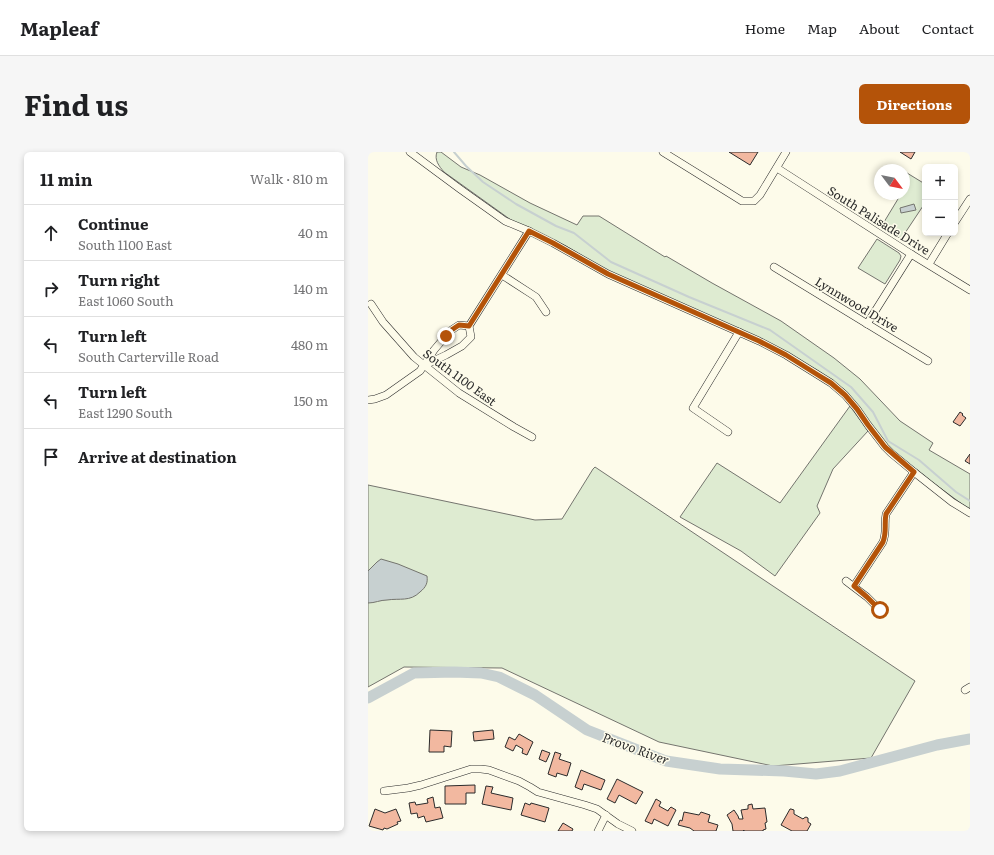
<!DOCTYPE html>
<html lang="en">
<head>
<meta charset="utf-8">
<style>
	:root { --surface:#fff; --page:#f6f6f6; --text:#202124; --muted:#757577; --line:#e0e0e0; --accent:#b45309 }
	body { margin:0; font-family:Literata,serif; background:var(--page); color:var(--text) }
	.controls { position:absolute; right:12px; top:12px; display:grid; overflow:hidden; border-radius:6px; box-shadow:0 2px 6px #0003 }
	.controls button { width:36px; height:36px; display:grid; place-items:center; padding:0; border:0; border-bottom:1px solid var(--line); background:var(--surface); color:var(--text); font:20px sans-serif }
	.compass { position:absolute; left:506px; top:12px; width:36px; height:36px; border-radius:50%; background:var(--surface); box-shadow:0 2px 6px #0003; rotate:122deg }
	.stop { position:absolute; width:12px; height:12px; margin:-9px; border:3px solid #b45309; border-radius:50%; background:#fff }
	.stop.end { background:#b45309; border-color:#fff; box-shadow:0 1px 4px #0008 }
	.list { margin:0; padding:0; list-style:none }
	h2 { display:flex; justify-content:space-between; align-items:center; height:52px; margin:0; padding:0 16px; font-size:17px }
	h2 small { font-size:13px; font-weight:400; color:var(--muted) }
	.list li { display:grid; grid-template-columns:26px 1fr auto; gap:12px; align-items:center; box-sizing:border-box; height:56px; padding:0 16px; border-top:1px solid var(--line) }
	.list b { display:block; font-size:15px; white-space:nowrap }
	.list p { margin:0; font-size:13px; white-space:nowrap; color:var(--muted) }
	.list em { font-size:13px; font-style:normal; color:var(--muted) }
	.icon { flex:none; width:22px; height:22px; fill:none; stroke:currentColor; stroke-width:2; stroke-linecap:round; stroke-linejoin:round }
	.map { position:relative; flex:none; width:602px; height:679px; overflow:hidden; border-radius:6px }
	header { display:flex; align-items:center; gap:24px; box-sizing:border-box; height:56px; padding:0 20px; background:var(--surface); border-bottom:1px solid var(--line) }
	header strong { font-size:19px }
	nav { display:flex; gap:22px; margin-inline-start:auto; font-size:14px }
	.intro { display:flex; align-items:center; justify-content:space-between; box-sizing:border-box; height:96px; padding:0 24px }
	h1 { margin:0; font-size:28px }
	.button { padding:10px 18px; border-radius:6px; background:var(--accent); color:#fff; font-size:14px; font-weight:700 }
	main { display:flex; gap:24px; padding:0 24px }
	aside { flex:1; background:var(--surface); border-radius:6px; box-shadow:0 2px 6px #0003 }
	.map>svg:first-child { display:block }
</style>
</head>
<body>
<header>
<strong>Mapleaf</strong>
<nav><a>Home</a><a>Map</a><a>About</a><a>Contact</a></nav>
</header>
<div class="intro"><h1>Find us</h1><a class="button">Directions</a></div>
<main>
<aside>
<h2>11 min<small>Walk · 810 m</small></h2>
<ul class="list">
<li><svg class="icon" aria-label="ahead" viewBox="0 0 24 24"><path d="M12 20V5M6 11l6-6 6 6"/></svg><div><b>Continue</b><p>South 1100 East</p></div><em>40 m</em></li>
<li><svg class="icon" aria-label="right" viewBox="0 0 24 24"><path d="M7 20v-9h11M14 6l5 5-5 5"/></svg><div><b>Turn right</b><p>East 1060 South</p></div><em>140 m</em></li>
<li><svg class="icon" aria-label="left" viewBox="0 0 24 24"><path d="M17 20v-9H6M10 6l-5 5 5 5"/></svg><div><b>Turn left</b><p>South Carterville Road</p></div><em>480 m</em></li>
<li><svg class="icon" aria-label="left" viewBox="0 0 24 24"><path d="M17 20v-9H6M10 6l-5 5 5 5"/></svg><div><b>Turn left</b><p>East 1290 South</p></div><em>150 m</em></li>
<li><svg class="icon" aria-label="arrive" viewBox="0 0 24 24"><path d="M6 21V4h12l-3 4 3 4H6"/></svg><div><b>Arrive at destination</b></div></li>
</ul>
</aside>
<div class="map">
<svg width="602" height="679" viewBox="0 0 602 679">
	<rect width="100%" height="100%" fill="#fdfbea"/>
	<!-- green -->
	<g fill="#deebd1" stroke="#74746e">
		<path d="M69,0H73L93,15L112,23L162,51L209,73L215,64H231L297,105L298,104L344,131L413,169L466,206L492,227L532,269L565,291L561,298L602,322V358L564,330L527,300L512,285L477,238L449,218L238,118L198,94L143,68L76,20C71,14 66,8 69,0Z"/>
		<polygon points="539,21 557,32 557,51 533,87 513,75 533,42 536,42 536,25"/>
		<polygon points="509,87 531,101 533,104 532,108 517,132 490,116"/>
		<polygon points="482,254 500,279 465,317 449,354 452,361 407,424 373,399 312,365 349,311 412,351"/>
		<polygon points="227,315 547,529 503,606 405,614 291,590 134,516 36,515 0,535 0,333 167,368 194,367 225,317"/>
	</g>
	<!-- water -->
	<g fill="#c7d0d0" stroke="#74746e">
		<polygon points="546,52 548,58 533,61 532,56"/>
		<path d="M13,407L30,412L59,424C60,431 58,435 52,440C42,450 32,446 19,448C12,448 7,451 0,451V419L9,410Z"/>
	</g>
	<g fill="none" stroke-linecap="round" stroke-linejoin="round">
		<!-- stream -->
		<polyline stroke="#c7d0d0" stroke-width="2" points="86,0 98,14 115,30 148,52 188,74 206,81 243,110 321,145 402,178 483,235 505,260 520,289 551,308 588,340 602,349"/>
		<!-- river -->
		<polyline stroke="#c7d0d0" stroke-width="11" points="0,546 46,521 86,520 113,521 131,525 167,543 219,578 298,609 352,617 416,619 448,622 472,619 569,593 602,587"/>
	</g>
	<!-- building -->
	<g fill="#f2b8a0" stroke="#2b2b2b">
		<polygon points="361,0 390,0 382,13"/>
		<polygon points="532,0 547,0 543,7"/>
		<polygon points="592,260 595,262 594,263 598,266 592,274 585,270"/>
		<polygon points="602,302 602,312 597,309"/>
		<polygon points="62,578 84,579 83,595 76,594 76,600 61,600"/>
		<polygon points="125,578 126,587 106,589 105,580"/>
		<polygon points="151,582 165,590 159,603 154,601 155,597 148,593 145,599 137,595 141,585 147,588"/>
		<polygon points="174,598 182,601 178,610 171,607"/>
		<polygon points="187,600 193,602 191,607 203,611 199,624 189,621 188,625 180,622"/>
		<polygon points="213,618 237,628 233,638 216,632 214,638 207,635"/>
		<polygon points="249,627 275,640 268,652 251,643 247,651 239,647"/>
		<polygon points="107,633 107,641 98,641 98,652 77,652 77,634"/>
		<polygon points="118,634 125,635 123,641 145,646 143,658 114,652"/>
		<polygon points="65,645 67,656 72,655 75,666 58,670 56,664 50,666 49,661 43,662 41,651 47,650 48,653 60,651 59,647"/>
		<polygon points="288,647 293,650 291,654 300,659 301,657 303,655 308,658 300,674 286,667 284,672 277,669"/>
		<polygon points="157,651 162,653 163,651 181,656 177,670 153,663"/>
		<polygon points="384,652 385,657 397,656 399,670 397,671 398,677 395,678 395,679 376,679 376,678 375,679 365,679 364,672 359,663 366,658 370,664 371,667 375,667 373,658 380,657 380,653"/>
		<polygon points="7,657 17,661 28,657 33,669 29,670 30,672 19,677 16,676 15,678 1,674"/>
		<polygon points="422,657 423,657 426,658 426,662 435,667 436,666 438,665 440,666 440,670 443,672 439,679 424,679 413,673"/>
		<polygon points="316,660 331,663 333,660 342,663 340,670 350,673 348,679 326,679 322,676 310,673 312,668 314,669"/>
		<polygon points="195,671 205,677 204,679 190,679"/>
	</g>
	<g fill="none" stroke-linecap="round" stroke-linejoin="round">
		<defs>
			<g id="minor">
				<polyline points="42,0 92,37 137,69 161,79 185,91 240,122 391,189 418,203 463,231 477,243 489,257 500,273 517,295 523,301 546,320 584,350 602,361"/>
				<polyline points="295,0 374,49 386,49 392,43 418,0"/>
				<polyline points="409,16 543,102 602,138"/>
				<polyline points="587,70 602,47"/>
				<polyline points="561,112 580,81"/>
				<polyline points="406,115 560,209"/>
				<polyline points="134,123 168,145 178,160"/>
				<polyline points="3,152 15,170 46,205 91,241 146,275 164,285"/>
				<polyline points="499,172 543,102"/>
				<polyline points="57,213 78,203 94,194 103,185 101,174 161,79"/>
				<polyline points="0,248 7,247 18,243 52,219 66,198 82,179 91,173 101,174"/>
				<polyline points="360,280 325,256 371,180"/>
				<polyline points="478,429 499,445 512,458"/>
				<path d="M486,434L515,390C519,379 516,372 518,362L546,320"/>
				<polyline points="597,538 602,535"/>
				<polyline points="16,639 40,636 53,633 103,617 113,617 121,618 151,629 162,635 170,640 217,653 229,657 250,672 264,679"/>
				<polyline points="230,679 238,663"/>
			</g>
		</defs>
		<!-- minor casing -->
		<use href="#minor" stroke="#2b2b2b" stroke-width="8"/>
		<!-- minor -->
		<use href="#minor" stroke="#fdfbea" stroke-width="7"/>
	</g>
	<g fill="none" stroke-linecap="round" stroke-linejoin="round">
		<!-- route -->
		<path stroke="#b45309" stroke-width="5" d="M78,184L82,179L91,173L101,174L161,79L185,91L240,122L391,189L418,203L450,223L463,231L477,243L489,257L500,273L517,295L546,320L518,362C516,372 519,379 515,390L486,434L499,445L512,458"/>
	</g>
	<g text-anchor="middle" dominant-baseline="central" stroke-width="3" stroke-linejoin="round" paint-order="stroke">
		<!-- street labels -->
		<g font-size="12" fill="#2b2b2b" stroke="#fdfbea">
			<text transform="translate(511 68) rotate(32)">South Palisade Drive</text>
			<text transform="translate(489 152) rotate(31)">Lynnwood Drive</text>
			<text transform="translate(92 225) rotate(36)">South 1100 East</text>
		</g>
		<!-- water labels -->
		<g font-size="13" font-style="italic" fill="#2b2b2b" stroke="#fdfbea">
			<text transform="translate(268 596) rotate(20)">Provo River</text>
		</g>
	</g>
</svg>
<div class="controls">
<button>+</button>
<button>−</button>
</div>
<svg class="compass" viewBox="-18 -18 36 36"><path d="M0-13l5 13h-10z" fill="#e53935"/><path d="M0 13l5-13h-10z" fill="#757577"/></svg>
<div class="stop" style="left:512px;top:458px"></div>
<div class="stop end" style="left:78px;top:184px"></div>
</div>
</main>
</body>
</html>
